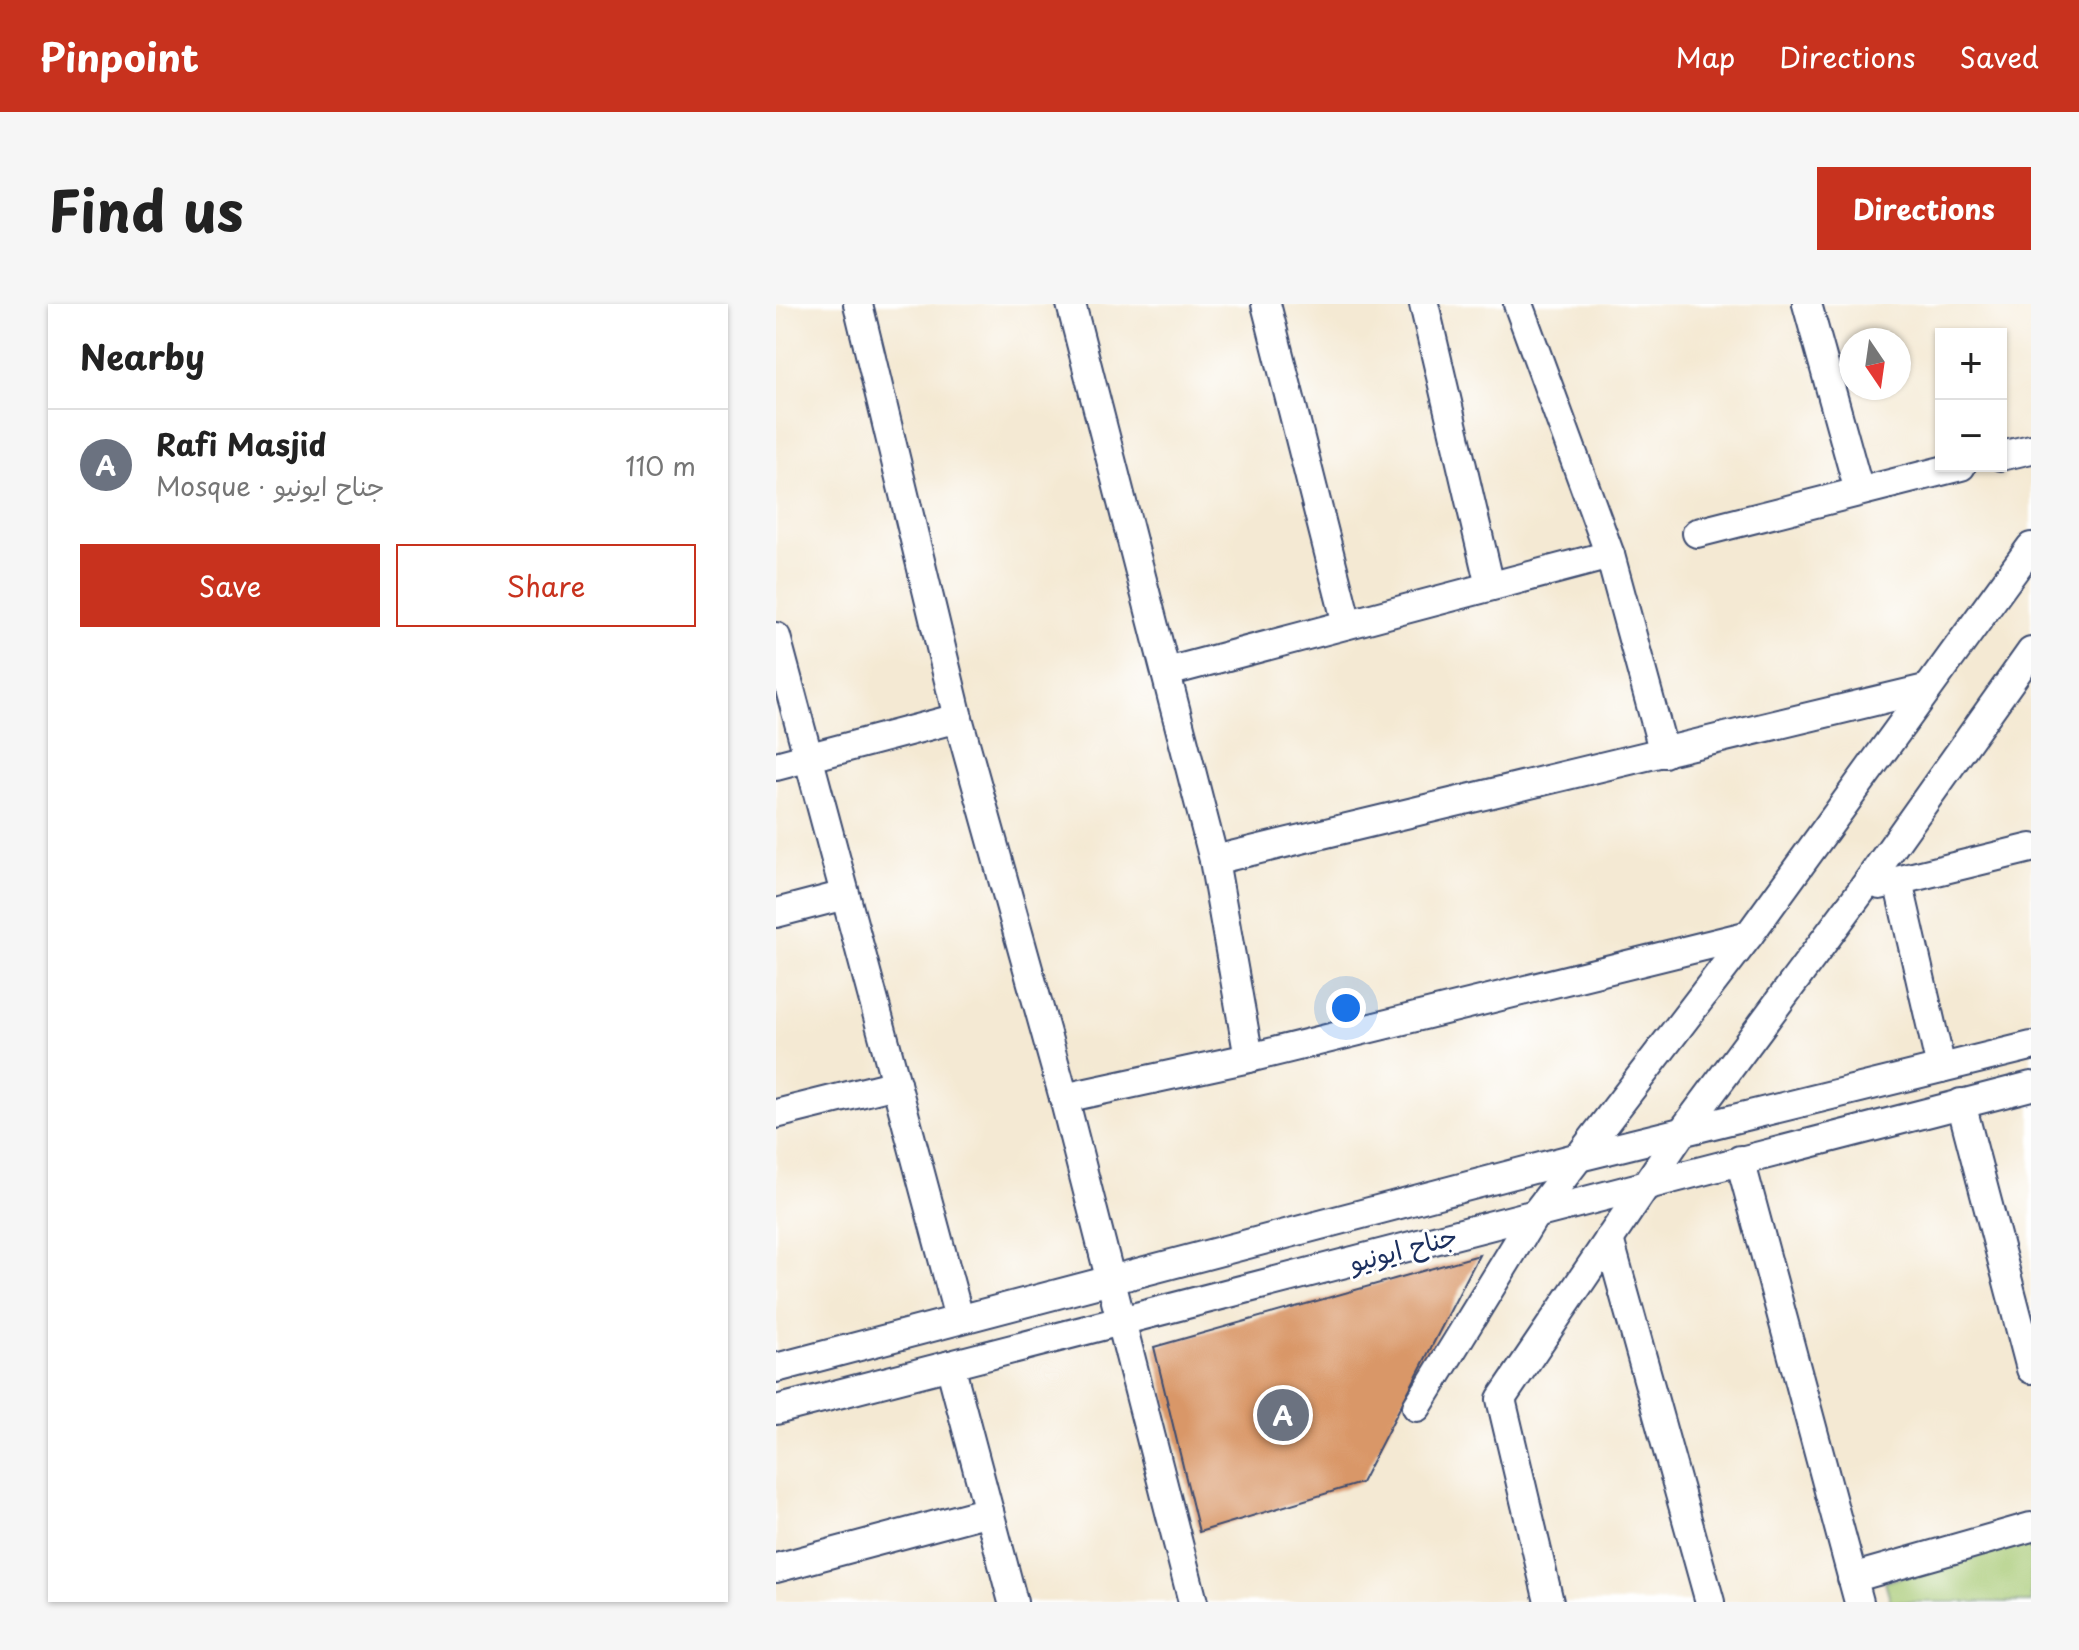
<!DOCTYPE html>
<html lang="en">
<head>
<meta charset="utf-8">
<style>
	:root { --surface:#fff; --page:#f6f6f6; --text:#222; --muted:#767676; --line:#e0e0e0; --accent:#c8321e }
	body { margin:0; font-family:"Playpen Sans","Playpen Sans Arabic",sans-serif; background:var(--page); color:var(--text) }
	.controls { position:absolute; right:24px; top:24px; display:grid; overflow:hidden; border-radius:0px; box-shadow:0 2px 6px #0004 }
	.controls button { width:72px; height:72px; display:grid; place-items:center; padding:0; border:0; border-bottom:2px solid var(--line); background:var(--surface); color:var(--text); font:40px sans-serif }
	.compass { position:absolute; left:1063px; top:24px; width:72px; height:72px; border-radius:50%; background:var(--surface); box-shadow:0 2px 6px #0004; rotate:167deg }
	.you { position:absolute; left:570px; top:704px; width:28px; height:28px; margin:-20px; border:6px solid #fff; border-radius:50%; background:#1a73e8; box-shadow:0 0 0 12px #1a73e833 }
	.badge { display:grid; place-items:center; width:52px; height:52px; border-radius:50%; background:var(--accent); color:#fff; font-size:26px; font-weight:700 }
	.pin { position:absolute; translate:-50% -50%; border:4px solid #fff; box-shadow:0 2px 8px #0006 }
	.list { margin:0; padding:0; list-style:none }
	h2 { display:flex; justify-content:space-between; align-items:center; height:104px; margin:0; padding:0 32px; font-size:34px }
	h2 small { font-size:26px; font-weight:400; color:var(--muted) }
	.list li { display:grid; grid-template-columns:52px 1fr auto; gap:24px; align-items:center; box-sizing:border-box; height:112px; padding:0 32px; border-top:2px solid var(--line) }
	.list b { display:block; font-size:30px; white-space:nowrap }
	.list p { margin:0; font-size:26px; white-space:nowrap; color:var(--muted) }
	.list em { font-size:26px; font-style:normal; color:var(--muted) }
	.actions { display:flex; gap:16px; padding:24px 32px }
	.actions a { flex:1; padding:18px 0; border:2px solid var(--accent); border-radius:0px; text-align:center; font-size:28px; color:var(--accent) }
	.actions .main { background:var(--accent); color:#fff }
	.map { position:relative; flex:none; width:1255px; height:1298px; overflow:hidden; border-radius:0px }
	header { display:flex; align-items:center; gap:48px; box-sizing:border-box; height:112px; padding:0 40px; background:var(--accent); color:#fff }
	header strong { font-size:38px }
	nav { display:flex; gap:44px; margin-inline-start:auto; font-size:28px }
	.intro { display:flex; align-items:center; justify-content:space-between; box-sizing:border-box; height:192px; padding:0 48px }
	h1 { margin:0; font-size:56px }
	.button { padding:20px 36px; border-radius:0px; background:var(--accent); color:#fff; font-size:28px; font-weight:700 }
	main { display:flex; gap:48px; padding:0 48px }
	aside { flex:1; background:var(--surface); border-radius:0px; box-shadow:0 2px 6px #0004 }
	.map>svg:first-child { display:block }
</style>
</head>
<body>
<header>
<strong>Pinpoint</strong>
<nav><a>Map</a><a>Directions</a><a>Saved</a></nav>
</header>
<div class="intro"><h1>Find us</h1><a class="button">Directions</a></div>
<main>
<aside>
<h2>Nearby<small></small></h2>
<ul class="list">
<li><span class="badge" style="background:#6b7280">A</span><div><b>Rafi Masjid</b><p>Mosque · جناح ایونیو</p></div><em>110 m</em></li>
</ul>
<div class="actions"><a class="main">Save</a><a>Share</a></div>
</aside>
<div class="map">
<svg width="1255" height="1298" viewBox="0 0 1255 1298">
	<rect width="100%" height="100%" fill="#fff"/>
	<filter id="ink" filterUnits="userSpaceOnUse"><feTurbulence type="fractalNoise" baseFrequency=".0125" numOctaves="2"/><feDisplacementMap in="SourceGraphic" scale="16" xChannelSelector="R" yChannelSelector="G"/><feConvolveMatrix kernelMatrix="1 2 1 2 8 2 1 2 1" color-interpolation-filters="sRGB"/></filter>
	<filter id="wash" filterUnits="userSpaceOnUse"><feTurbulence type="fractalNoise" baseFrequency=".006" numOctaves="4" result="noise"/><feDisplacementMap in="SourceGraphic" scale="32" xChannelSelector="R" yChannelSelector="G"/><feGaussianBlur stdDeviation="1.8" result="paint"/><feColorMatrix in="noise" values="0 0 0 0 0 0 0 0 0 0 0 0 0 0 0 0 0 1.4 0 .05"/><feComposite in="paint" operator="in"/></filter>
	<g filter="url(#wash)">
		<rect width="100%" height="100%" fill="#f4e9d3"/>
		<!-- green -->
		<polygon fill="#a4c770" stroke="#607b67" stroke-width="2" points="1255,1237 1255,1298 1115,1298 1109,1278"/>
		<g id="blocks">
			<!-- building -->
			<polygon fill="#d99767" points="703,951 585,1179 423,1228 378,1043"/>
		</g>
	</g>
	<g filter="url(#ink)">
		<use href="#blocks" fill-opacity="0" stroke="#3c4b70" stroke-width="2"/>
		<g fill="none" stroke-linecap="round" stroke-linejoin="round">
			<defs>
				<g id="minor">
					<polyline points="82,0 182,414 288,794 417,1298"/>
					<polyline points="295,0 438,556 473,754"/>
					<polyline points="490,0 571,320"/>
					<polyline points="648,0 714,282"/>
					<polyline points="742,0 834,251 888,449"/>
					<polyline points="1031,0 1083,187"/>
					<polyline points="1225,152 1255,145"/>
					<polyline points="921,229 1185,162"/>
					<polyline points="0,333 183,1014"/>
					<polyline points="391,368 834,251"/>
					<polyline points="0,462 182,414"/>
					<polyline points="438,556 1149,385"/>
					<polyline points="1122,577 1165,764"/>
					<polyline points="1104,581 1255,544"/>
					<polyline points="0,609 69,591"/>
					<polyline points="288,794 473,754 973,631"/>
					<polyline points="1185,799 1255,1065"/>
					<polyline points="0,810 120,780"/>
					<polyline points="964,856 1083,1298"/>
					<polyline points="833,935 934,1298"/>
					<polyline points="174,1061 237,1298"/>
					<polyline points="0,1064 799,854 1255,742"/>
					<polyline points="641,1103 760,909 973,631 1255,243"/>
					<polyline points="0,1106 1255,782"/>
					<polyline points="0,1264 213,1207"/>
					<polyline points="1076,1274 1255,1223"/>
					<polyline points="773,1298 725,1095 906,828 1086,586 1255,348"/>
				</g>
			</defs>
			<!-- minor casing -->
			<use href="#minor" stroke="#3c4b70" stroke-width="32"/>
			<!-- minor -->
			<use href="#minor" stroke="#fff" stroke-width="28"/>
		</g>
	</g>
	<g text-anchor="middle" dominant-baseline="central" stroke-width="6" stroke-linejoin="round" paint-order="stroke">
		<!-- street labels -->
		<g font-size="26" fill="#1b2f5e" stroke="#fff">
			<text transform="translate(627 944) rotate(-15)">جناح ایونیو</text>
		</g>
	</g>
</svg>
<div class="controls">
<button>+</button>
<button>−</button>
</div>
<svg class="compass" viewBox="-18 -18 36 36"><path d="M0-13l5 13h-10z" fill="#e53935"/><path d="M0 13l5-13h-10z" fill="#767676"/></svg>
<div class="you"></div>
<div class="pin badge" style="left:507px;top:1111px;background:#6b7280">A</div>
</div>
</main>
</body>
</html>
